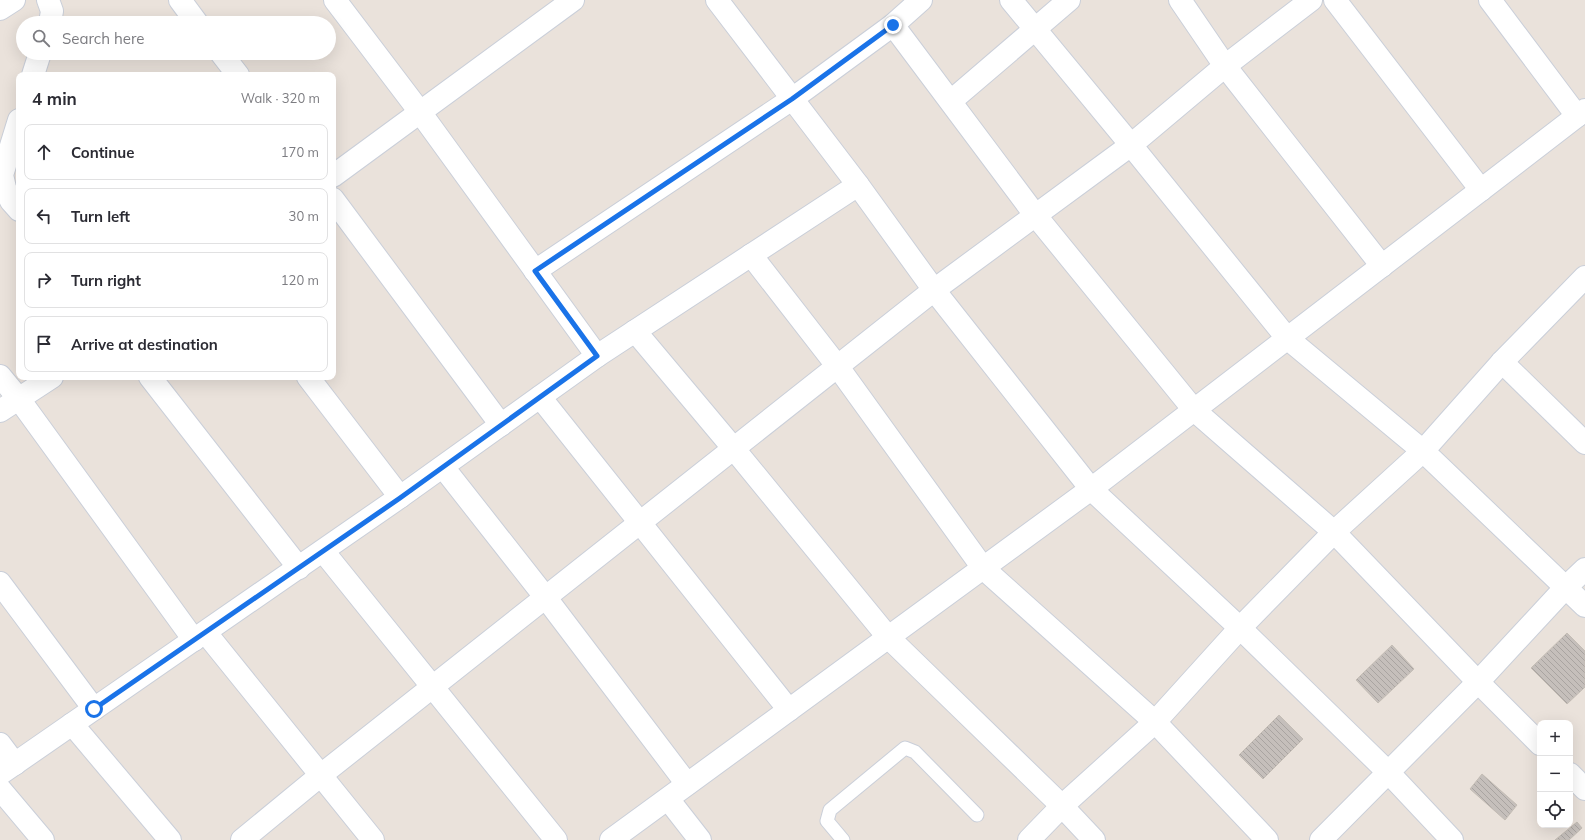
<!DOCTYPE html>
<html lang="en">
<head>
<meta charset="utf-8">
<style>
	:root { --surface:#fff; --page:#f2f2f3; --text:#2b2b33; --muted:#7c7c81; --line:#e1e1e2 }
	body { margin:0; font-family:Mulish,sans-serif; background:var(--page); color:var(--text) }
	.controls { position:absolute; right:12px; bottom:12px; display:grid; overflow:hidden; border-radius:8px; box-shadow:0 4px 16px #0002 }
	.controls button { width:36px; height:36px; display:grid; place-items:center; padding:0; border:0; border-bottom:1px solid var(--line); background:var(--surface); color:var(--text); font:20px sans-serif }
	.stop { position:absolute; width:12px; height:12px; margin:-9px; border:3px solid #1a73e8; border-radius:50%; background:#fff }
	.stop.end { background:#1a73e8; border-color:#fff; box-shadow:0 1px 4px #0008 }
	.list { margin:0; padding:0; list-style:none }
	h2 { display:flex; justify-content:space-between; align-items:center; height:52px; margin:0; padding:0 16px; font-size:17px }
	h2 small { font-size:13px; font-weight:400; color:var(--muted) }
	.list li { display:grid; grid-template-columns:26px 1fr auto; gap:12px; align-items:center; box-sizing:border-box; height:56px; margin:0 8px 8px; padding:0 8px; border:1px solid var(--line); border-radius:8px }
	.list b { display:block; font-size:15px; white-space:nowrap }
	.list em { font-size:13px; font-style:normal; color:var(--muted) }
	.icon { flex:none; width:22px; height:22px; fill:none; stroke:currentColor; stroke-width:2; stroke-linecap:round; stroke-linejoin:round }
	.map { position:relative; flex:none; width:1585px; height:840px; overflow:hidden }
	.search { position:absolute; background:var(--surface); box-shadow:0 4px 16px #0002; left:16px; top:16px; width:320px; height:44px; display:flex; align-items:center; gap:10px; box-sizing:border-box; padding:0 14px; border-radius:22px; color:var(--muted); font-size:15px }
	.panel { position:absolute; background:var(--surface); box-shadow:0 4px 16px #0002; left:16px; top:72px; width:320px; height:308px; border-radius:8px }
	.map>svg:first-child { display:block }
</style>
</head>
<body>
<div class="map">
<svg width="1585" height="840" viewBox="0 0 1585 840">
	<defs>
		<pattern id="building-back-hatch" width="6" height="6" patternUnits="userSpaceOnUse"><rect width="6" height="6" fill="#c5bfbb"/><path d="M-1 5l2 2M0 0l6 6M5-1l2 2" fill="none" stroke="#a9a4a1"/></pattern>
	</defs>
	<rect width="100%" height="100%" fill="#eae2db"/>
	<!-- building -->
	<g fill="url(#building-back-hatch)" stroke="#c4bdb5">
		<polygon points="1567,633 1585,651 1585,687 1567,704 1531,668"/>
		<polygon points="1392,645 1414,669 1378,703 1356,680"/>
		<polygon points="1279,715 1303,739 1263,779 1239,755"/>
		<polygon points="1482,774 1517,805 1505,820 1470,789"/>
		<polygon points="1577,822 1582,828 1569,840 1555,840"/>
	</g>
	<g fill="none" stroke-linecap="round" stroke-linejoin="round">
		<defs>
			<polyline id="service" points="843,840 827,821 830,810 905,748 915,752 977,815"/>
			<g id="minor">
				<polyline points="48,0 52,11 50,23"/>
				<polyline points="180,0 197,23"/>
				<polyline points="335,0 420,112 597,356"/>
				<polyline points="1011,0 1131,145 1287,338 1423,451 1585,606"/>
				<polyline points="1180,0 1225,66 1382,266"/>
				<polyline points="1335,0 1481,190"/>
				<polyline points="1490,0 1577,116"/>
				<polyline points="0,9 14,0"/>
				<polyline points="893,25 1036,216 1194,410 1334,532 1478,682 1540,744"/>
				<polyline points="221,53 238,75"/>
				<polyline points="33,75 40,53"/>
				<polyline points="951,101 1069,0"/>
				<polyline points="19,120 2,175 5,188 11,201 19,210"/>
				<polyline points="333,176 573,0"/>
				<polyline points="333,199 501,425"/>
				<polyline points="751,255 838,367 983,568 1155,722 1267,840"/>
				<polyline points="535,271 792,99 893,25 921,0"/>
				<polyline points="635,331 734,449 888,637 1062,806 1094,840"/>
				<polyline points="1502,362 1585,443"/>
				<polyline points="0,376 19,399 194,640"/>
				<polyline points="150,377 299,568"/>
				<polyline points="308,377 400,497"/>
				<polyline points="540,397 789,710"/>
				<polyline points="0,411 52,377"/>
				<polyline points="443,467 546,598 687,784"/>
				<polyline points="323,551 556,840"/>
				<polyline points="0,583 94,709"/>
				<polyline points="206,633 373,840"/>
				<polyline points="72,724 170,840"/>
				<polyline points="0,744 15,764"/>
				<polyline points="0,774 400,497 597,356 858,185"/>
				<polyline points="1570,774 1585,789"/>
				<polyline points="0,789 43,840"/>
				<polyline points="668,799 700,840"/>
				<polyline points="242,840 321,775 934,290 1131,145 1225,66 1311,0"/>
				<polyline points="1029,840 1062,806 1155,722 1240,628 1334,532 1423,451 1502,362 1585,277"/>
				<polyline points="1321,840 1478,682 1566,587 1585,569"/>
			</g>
			<polyline id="tertiary" points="717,0 858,185 934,290 1091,489 1240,628 1388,772 1452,840"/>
			<polyline id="secondary" points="611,840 1091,489 1585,110"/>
		</defs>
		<!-- service casing -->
		<use href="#service" stroke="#cacfd9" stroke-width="15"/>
		<!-- minor casing -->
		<use href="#minor" stroke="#cacfd9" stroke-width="24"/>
		<!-- tertiary casing -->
		<use href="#tertiary" stroke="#cacfd9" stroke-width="24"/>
		<!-- secondary casing -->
		<use href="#secondary" stroke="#cacfd9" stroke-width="24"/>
		<!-- service -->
		<use href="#service" stroke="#fff" stroke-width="13"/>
		<!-- minor -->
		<use href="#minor" stroke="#fff" stroke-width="22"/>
		<!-- tertiary -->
		<use href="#tertiary" stroke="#fff" stroke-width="22"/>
		<!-- secondary -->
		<use href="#secondary" stroke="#fff" stroke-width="22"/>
	</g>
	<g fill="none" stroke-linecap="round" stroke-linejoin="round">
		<!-- route -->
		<polyline stroke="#1a73e8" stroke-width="5" points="94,709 400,498 597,356 535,271 792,99 893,25"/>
	</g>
</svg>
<div class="controls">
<button>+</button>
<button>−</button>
<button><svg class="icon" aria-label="locate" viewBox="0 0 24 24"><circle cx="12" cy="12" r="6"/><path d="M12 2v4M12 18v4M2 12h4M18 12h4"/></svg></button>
</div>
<div class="stop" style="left:94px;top:709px"></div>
<div class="stop end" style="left:893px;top:25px"></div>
<div class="search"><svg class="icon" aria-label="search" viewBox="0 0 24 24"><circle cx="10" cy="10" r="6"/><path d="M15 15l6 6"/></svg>Search here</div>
<section class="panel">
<h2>4 min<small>Walk · 320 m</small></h2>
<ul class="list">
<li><svg class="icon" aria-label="ahead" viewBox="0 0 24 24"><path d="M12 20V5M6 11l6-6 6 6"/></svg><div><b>Continue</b></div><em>170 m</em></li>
<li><svg class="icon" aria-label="left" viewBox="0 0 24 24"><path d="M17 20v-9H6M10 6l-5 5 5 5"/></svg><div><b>Turn left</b></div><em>30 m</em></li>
<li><svg class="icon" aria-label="right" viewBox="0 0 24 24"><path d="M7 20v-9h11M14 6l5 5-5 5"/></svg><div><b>Turn right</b></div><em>120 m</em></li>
<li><svg class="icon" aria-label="arrive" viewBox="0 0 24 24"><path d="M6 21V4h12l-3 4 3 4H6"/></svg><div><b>Arrive at destination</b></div></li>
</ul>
</section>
</div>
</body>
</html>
